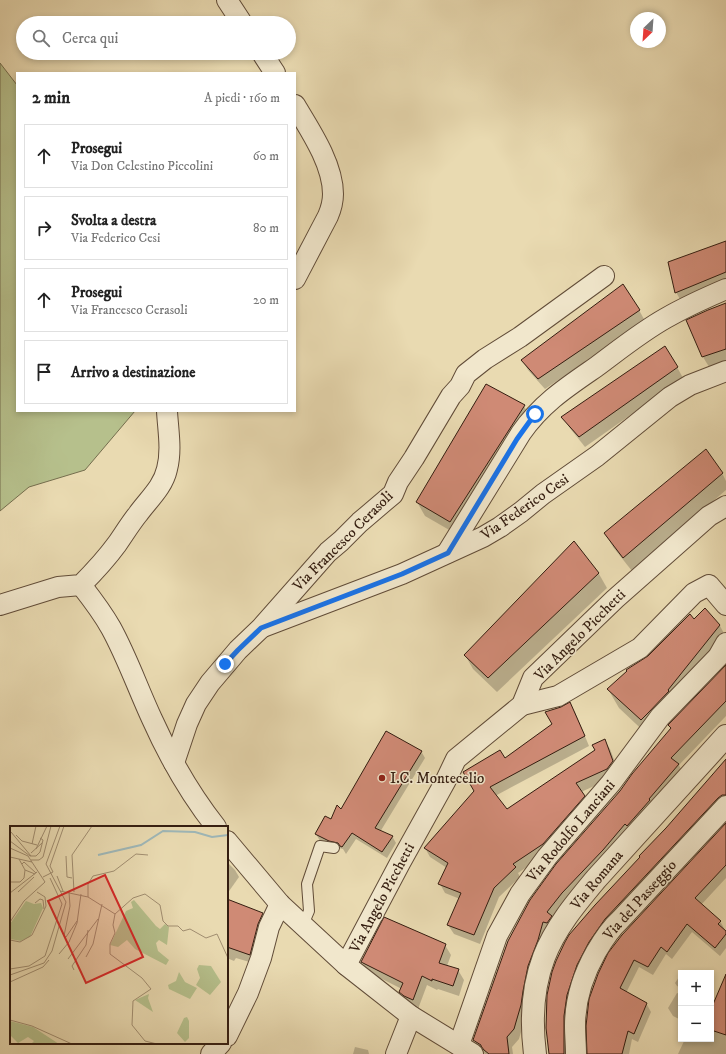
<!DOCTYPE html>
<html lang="it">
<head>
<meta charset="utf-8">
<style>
	:root { --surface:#fff; --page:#f2f2f2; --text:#222; --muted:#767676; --line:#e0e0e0 }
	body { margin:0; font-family:"IM FELL DW Pica",serif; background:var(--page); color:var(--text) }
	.controls { position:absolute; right:12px; bottom:12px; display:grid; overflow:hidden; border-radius:0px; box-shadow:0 2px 6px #0003 }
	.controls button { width:36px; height:36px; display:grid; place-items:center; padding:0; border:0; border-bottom:1px solid var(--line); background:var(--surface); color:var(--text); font:20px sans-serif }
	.compass { position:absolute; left:630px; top:12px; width:36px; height:36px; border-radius:50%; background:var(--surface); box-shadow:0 2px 6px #0003; rotate:205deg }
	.stop { position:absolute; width:12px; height:12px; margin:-9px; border:3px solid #1a73e8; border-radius:50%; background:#fff }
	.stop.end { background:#1a73e8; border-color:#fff; box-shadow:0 1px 4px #0008 }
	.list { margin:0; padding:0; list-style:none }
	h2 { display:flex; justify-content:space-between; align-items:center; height:52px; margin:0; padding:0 16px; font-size:17px }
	h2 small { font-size:13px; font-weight:400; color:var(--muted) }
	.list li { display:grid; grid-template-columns:26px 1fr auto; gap:12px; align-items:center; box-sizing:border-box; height:64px; margin:0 8px 8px; padding:0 8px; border:1px solid var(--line); border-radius:0px }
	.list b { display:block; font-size:15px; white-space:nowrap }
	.list p { margin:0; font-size:13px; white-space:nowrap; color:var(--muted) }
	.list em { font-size:13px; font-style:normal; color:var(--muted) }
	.icon { flex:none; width:22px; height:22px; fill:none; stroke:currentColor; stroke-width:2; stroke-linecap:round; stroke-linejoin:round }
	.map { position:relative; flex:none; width:726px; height:1054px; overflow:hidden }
	.search { position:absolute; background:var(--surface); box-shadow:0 2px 6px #0003; left:16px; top:16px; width:280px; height:44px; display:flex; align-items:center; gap:10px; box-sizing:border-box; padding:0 14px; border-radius:22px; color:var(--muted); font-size:15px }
	.panel { position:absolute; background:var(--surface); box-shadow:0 2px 6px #0003; left:16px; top:72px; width:280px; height:340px; border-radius:0px }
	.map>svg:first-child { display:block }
</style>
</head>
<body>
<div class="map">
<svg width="726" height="1054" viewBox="0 0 726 1054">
	<rect width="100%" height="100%" fill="#e9dab1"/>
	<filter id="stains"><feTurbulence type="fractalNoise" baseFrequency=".005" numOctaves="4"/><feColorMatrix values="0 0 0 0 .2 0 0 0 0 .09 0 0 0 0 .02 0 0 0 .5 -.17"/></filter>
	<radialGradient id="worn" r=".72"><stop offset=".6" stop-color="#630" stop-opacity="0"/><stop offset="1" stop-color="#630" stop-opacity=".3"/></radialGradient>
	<!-- green -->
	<polygon fill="#b6c08c" stroke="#756e4e" points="0,63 17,85 17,411 135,411 85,470 29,487 0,511"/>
	<!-- shadow -->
	<g fill="#0003">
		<polygon points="726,242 726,284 682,303 676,292"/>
		<polygon points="726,304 726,365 711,370 703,357 687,321"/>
		<polygon points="639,310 645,321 545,389 528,370 522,360"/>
		<polygon points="677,367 683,378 585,447 569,427 563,417"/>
		<polygon points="486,385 524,406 532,420 458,535 425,516 417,502"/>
		<polygon points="722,473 726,481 726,490 632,571 613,547 605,533"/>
		<polygon points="574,543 599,574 607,588 497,692 473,669 465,655"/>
		<polygon points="705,609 720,626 726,637 720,670 659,733 652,739 619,708 608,689 694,620"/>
		<polygon points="726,667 726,716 679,765 684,775 567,903 526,1015 519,1039 512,1047 513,1054 485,1054 480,1050 474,1040 508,941 620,791 671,729 669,725"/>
		<polygon points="570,704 575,712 589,746 495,796 506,811 596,750 604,740 610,749 618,770 612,778 581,792 589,805 548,853 518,873 520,877 499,897 480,944 454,934 448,925 460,899 445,893 440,884 447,868 430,857 425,848 505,759 553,724 561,708"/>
		<polygon points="421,751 425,758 380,832 392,836 396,843 387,858 356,839 346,854 343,849 334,847 320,841 316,834 341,810"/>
		<polygon points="726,760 726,804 609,928 568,1054 550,1054 548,995 667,829"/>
		<polygon points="726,824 726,878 701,905 720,921 725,930 724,931 726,933 726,948 720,956 692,932 672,959 666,954 653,975 639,967 626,993 646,1003 651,1012 638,1042 632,1039 629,1054 588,1054 588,1026"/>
		<polygon points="227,862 235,870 239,877 227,894"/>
		<polygon points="227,900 262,914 268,924 256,964 236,958 234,961 227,958"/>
		<polygon points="445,945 451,955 447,966 458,970 464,980 459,996 438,989 437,990 427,985 418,1009 406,1002 400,992 402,989 368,972 362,962"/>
		<polygon points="681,974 681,988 677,986 675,983"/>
		<polygon points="677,993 681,994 681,1020 673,1016 668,1008"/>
		<polygon points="726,1002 726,1054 678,1054 685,1039 711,1039 711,1008 712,1009"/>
		<polygon points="355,1047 368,1050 369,1054 353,1054"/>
	</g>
	<!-- building -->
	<g fill="#cf8a75" stroke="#341d10">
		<polygon points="726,241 726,272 675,293 668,262"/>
		<polygon points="623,284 640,310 538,379 521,360"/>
		<polygon points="726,303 726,349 702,357 686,320 708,310"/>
		<polygon points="665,346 678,367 579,437 561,417"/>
		<polygon points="486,384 525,405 450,522 416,502"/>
		<polygon points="706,449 723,473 623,558 604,533"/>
		<polygon points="574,541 599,573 488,678 464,655"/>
		<polygon points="705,608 720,625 668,690 669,691 648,713 641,720 607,689 627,671 626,670 648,656 690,614 694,619"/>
		<polygon points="726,665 726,701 671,758 679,764 649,799 650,800 627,826 625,824 603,850 562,893 547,912 552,916 547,923 543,922 538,940 528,966 523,991 521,1005 516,1022 514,1029 507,1037 509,1054 489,1054 484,1050 481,1046 481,1045 473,1040 508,941 530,900 556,864 620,791 632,774 671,728 668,725 669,724"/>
		<polygon points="570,702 585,736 490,787 507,809 595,750 592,745 605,739 613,761 607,769 576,783 585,796 543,844 513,864 516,867 494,888 474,935 447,925 461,893 438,884 448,863 424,848 474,791 463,772 500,750 505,758 552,724 545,712 561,707"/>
		<polygon points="386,731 422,751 375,828 393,836 382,852 352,833 342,847 340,846 338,843 329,841 315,834 325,816 331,819 337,805 341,809"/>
		<polygon points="726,759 726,795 722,795 718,798 605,919 589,942 577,965 567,995 564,1016 564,1054 549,1054 546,1028 547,995 552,972 556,961 565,942 569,935 595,905 640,857 639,856 666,828"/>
		<polygon points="726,823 726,865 695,898 721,921 718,924 726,931 726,934 715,948 687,924 667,952 661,947 648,967 634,960 620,988 647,1003 634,1034 628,1031 622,1054 587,1054 586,1026 589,999 598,974 608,953 622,935"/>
		<polygon points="227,899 263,913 258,924 250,955 227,947"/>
		<polygon points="384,917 446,944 439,963 459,969 453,986 432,979 432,981 422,976 413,1000 404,996 399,992 403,983 361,962"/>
		<polygon points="726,974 726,1035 711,1030 711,1009"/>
	</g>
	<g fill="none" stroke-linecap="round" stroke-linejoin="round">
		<defs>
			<polyline id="service" points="303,925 309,911 307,884 320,846 334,848"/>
			<g id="minor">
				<polyline points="227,0 242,23"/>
				<polyline points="262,53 275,73"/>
				<path d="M295,105C310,130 333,164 333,194C333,201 331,209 328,216L295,279"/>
				<path d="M447,553L521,433C542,403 567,387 596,367C619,350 641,332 666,318C685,307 705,298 726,289"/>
				<path d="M81,585C92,599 102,612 111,628C127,657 138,689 152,719C169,757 190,794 216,827"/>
				<path d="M0,605L58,587L81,585C94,572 106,559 117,544C124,534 130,524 138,514C149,499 163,487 167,469C172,450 168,430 167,411"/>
				<polyline points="263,627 402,574 483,537 500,527 521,512 543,494 597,456 670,397 690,385 726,371"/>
				<polyline points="522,705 558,696 640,648 694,593 709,585 726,605"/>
				<polyline points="174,763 187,724 196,704 210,683 238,650 261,628 328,552 341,541 360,522 393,494 398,482 414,458 451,396 460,386 466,374 485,359 520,337 604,276"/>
				<polyline points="227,841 280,904 346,965 411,1016 473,1054"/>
				<polyline points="346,965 400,863 445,782 456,759 522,705 533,678 615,599 709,516 726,506"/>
				<polyline points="227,1036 248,993 261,958 269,927 280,904"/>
				<polyline points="459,1045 497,936 520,894 547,857 611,783 660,717 718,657 726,643"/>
				<polyline points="211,1054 221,1043"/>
				<polyline points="396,1054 411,1016"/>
				<path d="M576,1054C576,1045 575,1035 575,1026C575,999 583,975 596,952C603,940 610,929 620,920L726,806"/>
			</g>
			<path id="tertiary" d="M535,1054C531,1022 532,988 544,957C555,928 576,903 596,879L726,736"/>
		</defs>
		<!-- service casing -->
		<use href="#service" stroke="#614c38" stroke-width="12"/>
		<!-- minor casing -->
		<use href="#minor" stroke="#614c38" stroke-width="22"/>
		<!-- tertiary casing -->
		<use href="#tertiary" stroke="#614c38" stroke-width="24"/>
		<!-- service -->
		<use href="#service" stroke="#f1e7cc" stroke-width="10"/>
		<!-- minor -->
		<use href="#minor" stroke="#f1e7cc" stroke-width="20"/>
		<!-- tertiary -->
		<use href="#tertiary" stroke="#f1e7cc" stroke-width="22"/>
	</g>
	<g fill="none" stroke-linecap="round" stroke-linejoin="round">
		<!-- route -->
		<polyline stroke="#1a73e8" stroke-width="5" points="225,664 238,650 261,628 402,574 448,553 517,439 535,414"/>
	</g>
	<!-- markers -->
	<circle fill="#8f2418" stroke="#f1e7cc" stroke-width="1.5" cx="382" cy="778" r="4"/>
	<g text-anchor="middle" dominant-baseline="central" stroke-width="3" stroke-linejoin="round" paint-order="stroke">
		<!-- street labels -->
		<g font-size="15" fill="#341d10" stroke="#f1e7cc">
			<text transform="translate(525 507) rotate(-35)">Via Federico Cesi</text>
			<text transform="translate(343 541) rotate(-45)">Via Francesco Cerasoli</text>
			<text transform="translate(580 635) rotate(-45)">Via Angelo Picchetti</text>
			<text transform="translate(571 831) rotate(-50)">Via Rodolfo Lanciani</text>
			<text transform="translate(597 880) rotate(-50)">Via Romana</text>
			<text transform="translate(382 898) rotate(-62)">Via Angelo Picchetti</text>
			<text transform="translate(640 900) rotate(-48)">Via del Passeggio</text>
		</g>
		<!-- poi labels -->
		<g font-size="15" fill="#341d10" stroke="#f1e7cc" text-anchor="start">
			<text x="390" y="778">I.C. Montecelio</text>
		</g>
	</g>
	<!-- overview -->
	<g transform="translate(10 826)">
		<rect width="218" height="218" fill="#e9dab1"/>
		<path d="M124,74L146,100L150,103L155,98L159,101L157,119L149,114L146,117L148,125L159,134L156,139L125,123L117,114L108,121L100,119L116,85L123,82L121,76ZM16,75L24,78L31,77L33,82L20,111L11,115L0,113V98ZM189,139L201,140L211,156L200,169L186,159L190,152L187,143ZM169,146L175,156L187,162L180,173L159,163L158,159L166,155ZM139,168L138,172L143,186L125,174ZM177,191L179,195V212L175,216L167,207L174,192ZM0,195L23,201L49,218H21L24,215L18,211L8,217L0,209Z" fill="#b6c08c"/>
		<path fill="none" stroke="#9eb7b8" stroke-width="2" d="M88,29L131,19L153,5L185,6L202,11L218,9"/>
		<path fill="none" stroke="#a18e71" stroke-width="1" d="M1,6L21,30M6,9L12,15L27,19M0,15L20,30M22,18L26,0M0,22L18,30L35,56L14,75L0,96M26,23L37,0M21,27L32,17M20,30H26L30,26L33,14L30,12M56,30L57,51L62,52M0,31L22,36M9,33L15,44L25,48M21,34H29L33,31L41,0M12,38L14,36L26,47M47,50L53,65M33,51L43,46L40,40L54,0M0,56H10L14,52L15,44M50,65L78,71L105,88M8,66L24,51M59,66L60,80L54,110L56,111L67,95M64,66L62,29L82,0M0,67L27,46M78,71V58L83,50L104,45L126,28L138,29M25,77L30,73L33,74L34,83M0,114L10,116L22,109L36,80L35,71L27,66M49,128L59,116L67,97L71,68M76,131L83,118L92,78M58,133L88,93M0,143L19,140L35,130L52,78L40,52M64,144L62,140L76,119L78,104M0,149L34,137L42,125L56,76L36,38L50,0M0,156L33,141L39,134M0,194L22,200L62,218M147,218L135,215L122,199L123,175L141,163L132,152L100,128V118L105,107L103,99L105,88L123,72L135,68L150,79L153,95L158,100H168L173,105L180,103L196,112L207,108L218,132"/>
		<path fill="#d62828" fill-opacity="0.15" stroke="#d62828" stroke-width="2" d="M95,49L133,131L76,157L38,75Z"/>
		<rect width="218" height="218" fill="none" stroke="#341d10" stroke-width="2"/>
	</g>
	<rect width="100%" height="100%" filter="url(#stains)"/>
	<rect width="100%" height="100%" fill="url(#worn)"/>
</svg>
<div class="controls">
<button>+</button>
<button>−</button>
</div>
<svg class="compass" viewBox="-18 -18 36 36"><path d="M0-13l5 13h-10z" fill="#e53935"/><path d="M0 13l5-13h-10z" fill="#767676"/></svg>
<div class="stop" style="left:535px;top:414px"></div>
<div class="stop end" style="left:225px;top:664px"></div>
<div class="search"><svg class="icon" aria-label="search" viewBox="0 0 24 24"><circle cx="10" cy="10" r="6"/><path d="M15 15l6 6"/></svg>Cerca qui</div>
<section class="panel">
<h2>2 min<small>A piedi · 160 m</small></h2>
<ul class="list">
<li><svg class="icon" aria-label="ahead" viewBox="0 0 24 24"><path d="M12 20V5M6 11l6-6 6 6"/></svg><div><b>Prosegui</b><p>Via Don Celestino Piccolini</p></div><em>60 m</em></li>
<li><svg class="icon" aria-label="right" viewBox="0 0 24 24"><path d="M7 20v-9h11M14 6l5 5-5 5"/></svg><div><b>Svolta a destra</b><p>Via Federico Cesi</p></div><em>80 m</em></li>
<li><svg class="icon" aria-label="ahead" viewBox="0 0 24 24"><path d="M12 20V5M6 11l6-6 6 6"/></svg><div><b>Prosegui</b><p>Via Francesco Cerasoli</p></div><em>20 m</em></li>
<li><svg class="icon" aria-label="arrive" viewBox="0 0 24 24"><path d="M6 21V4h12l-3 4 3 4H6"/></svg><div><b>Arrivo a destinazione</b></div></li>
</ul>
</section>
</div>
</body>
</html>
